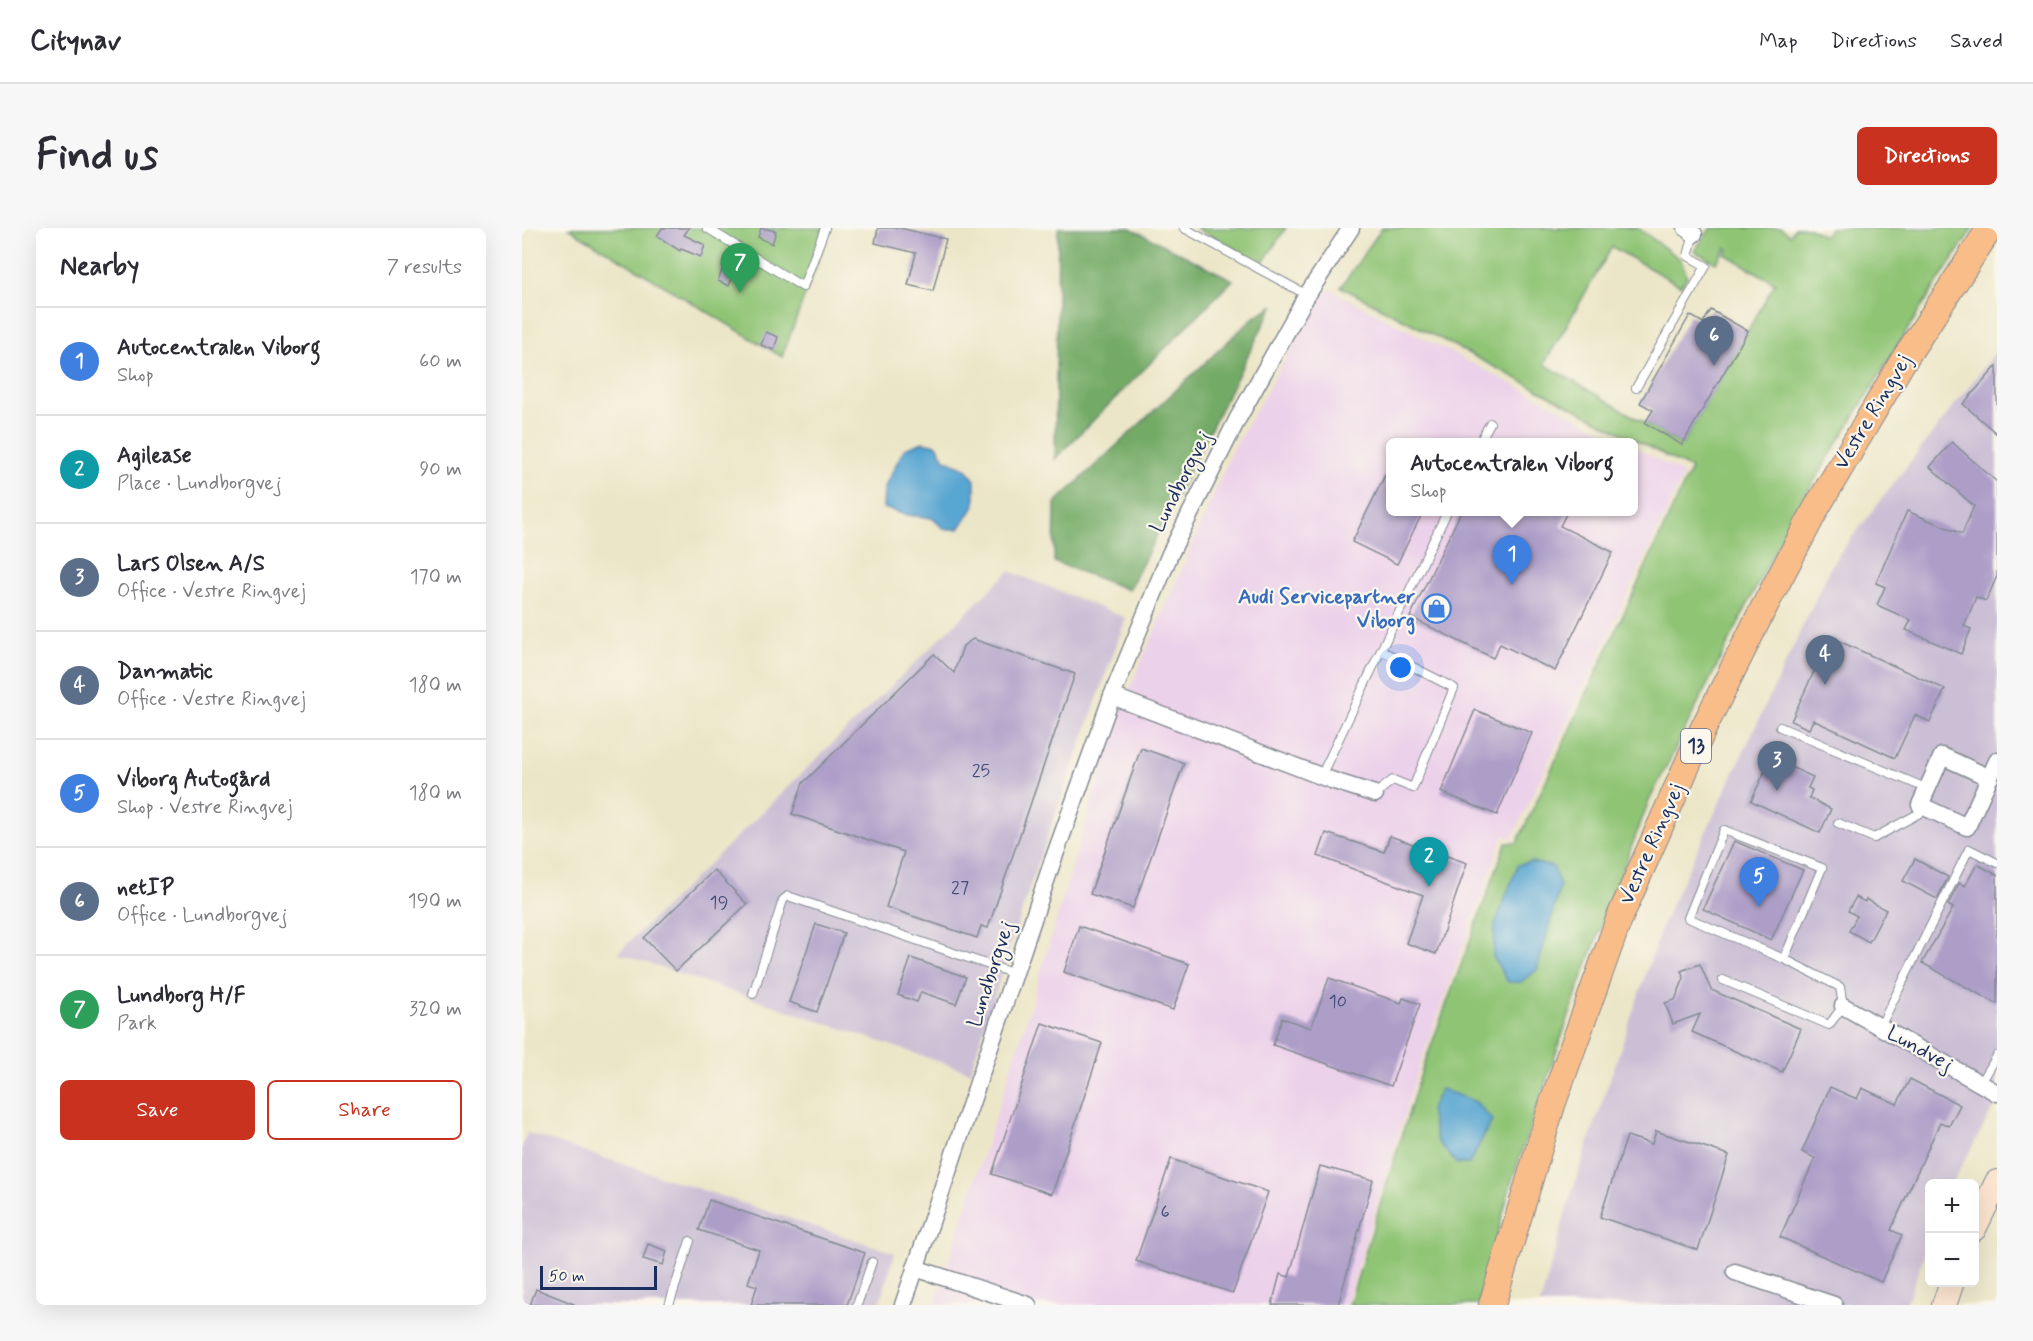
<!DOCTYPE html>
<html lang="en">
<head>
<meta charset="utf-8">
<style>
	:root { --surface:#fff; --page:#f7f7f7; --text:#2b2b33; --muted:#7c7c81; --line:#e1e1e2; --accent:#c8321e }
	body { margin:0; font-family:Mynerve,sans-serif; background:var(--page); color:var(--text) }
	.controls { position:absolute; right:18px; bottom:18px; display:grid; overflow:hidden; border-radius:9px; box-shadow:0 6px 24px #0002 }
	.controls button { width:54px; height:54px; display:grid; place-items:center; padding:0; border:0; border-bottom:2px solid var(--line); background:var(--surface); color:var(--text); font:30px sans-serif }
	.scale { position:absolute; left:18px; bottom:15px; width:117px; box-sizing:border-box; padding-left:6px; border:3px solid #1b2f5e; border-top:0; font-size:16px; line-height:21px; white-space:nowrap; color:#1b2f5e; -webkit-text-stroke:4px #fbf7ec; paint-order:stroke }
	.you { position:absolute; left:879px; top:440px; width:21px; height:21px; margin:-15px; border:4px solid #fff; border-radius:50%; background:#1a73e8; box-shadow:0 0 0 9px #1a73e833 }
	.badge { display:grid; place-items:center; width:39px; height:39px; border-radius:50%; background:var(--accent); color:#fff; font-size:20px; font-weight:700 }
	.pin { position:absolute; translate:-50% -50px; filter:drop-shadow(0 2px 3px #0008) }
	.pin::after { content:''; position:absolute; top:32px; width:21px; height:18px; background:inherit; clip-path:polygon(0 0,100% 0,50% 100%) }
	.popup { position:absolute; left:864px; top:210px; width:252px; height:78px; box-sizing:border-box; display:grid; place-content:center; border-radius:9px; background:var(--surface); filter:drop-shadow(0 2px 4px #0005); font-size:20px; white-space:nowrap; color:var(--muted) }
	.popup b { font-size:22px; color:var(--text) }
	.popup::after { content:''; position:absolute; left:50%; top:100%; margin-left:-12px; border:12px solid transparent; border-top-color:var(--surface) }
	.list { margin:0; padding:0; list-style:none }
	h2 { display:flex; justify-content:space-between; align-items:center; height:78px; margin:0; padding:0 24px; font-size:26px }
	h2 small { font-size:20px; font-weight:400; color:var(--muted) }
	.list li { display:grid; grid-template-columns:39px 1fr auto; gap:18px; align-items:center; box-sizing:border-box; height:108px; padding:0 24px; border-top:2px solid var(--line) }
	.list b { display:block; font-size:22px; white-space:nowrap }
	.list p { margin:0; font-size:20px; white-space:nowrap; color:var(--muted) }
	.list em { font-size:20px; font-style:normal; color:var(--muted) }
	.actions { display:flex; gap:12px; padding:18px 24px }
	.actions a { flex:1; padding:14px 0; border:2px solid var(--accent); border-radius:9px; text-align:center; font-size:21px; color:var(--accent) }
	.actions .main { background:var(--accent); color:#fff }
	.map { position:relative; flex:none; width:1475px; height:1077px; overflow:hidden; border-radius:9px }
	header { display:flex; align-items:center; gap:36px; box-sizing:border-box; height:84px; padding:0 30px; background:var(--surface); border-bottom:2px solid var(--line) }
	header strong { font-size:28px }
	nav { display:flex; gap:33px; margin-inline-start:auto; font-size:21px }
	.intro { display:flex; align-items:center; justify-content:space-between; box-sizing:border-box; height:144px; padding:0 36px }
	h1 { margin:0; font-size:42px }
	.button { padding:15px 27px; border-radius:9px; background:var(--accent); color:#fff; font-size:21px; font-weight:700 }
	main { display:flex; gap:36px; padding:0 36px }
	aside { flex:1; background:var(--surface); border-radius:9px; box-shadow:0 6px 24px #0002 }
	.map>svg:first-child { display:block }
</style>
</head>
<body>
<header>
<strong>Citynav</strong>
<nav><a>Map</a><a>Directions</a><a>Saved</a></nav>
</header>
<div class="intro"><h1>Find us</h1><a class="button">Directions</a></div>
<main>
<aside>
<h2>Nearby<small>7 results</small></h2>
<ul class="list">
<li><span class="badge" style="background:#3f7fe0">1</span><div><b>Autocentralen Viborg</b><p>Shop</p></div><em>60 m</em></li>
<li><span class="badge" style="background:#0f9aa8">2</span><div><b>Agilease</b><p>Place · Lundborgvej</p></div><em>90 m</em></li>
<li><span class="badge" style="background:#5c6f8a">3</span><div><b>Lars Olsen A/S</b><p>Office · Vestre Ringvej</p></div><em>170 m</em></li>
<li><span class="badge" style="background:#5c6f8a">4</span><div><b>Danmatic</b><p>Office · Vestre Ringvej</p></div><em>180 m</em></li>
<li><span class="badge" style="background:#3f7fe0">5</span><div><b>Viborg Autogård</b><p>Shop · Vestre Ringvej</p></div><em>180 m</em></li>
<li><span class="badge" style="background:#5c6f8a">6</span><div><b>netIP</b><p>Office · Lundborgvej</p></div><em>190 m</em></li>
<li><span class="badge" style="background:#2e9e5b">7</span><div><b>Lundborg H/F</b><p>Park</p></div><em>320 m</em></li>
</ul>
<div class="actions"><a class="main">Save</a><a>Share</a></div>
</aside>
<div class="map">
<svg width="1475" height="1077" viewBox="0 0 1475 1077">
	<rect width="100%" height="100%" fill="#fbf7ec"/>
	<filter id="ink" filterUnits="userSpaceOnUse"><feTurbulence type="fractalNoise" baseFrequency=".0167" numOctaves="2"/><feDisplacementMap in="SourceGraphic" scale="12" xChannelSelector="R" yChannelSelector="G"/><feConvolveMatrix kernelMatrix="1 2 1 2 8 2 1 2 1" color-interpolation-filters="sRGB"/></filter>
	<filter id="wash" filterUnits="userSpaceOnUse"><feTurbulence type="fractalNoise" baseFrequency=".008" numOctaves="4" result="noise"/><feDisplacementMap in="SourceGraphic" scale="24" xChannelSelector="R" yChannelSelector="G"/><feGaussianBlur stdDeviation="1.35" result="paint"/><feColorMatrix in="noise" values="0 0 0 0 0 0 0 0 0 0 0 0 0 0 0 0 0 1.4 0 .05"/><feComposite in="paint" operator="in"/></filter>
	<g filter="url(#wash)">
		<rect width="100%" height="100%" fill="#ece6c8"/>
		<!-- built -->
		<polygon fill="#ecd1ea" points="805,60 1102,214 868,214 868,284 1112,284 1112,219 1162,246 990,611 982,606 896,842 824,1077 413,1077 506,787 593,495 711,221"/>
		<!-- industrial -->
		<g fill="#cbbfd5">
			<polygon points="1475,122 1475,874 1430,955 1408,956 1407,1014 1384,1077 1018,1077 1048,969 1141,695 1311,334"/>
			<polygon points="487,343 604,390 510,652 448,844 96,725"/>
			<polygon points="5,905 373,1025 357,1077 0,1077 0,919"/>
		</g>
		<!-- green -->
		<g fill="#8fc475" stroke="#557a6a" stroke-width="1.5">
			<polygon points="46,0 308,0 260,129"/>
			<polygon points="674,0 764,0 740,36"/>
			<polygon points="860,0 1116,0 1159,32 1165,49 1159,58 1090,19 1022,136 1160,217 1253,55 1203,26 1206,22 1204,20 1194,35 1172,23 1189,0 1258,0 1268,7 1273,0 1288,0 1302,8 1308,0 1451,0 1397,83 1268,292 1126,575 1061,747 990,952 956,1077 827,1077 899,845 984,615 995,615 1169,241 819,59"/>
		</g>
		<!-- forest -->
		<g fill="#73aa66" stroke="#476c62" stroke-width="1.5">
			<polygon points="536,0 608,0 711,52 533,231"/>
			<polygon points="751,78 607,362 532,334 533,275 732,89"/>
		</g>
		<!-- water -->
		<g fill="#59a6d2" stroke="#3a6a98" stroke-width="1.5">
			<polygon points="401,214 415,217 423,231 443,240 453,252 453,277 437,301 422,301 410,290 385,287 361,280 362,260 382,221"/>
			<polygon points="1009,634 1031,639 1038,658 1015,742 999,754 986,754 971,729 973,696 996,637"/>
			<polygon points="919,861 954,874 970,892 947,936 935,936 915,913 908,882"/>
		</g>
		<g id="blocks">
			<!-- building -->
			<g fill="#ad9ec8">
				<polygon points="140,0 167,0 162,7 183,17 179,29 159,21 158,23 135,8"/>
				<polygon points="239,0 254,3 250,16 236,9"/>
				<polygon points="356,0 378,0 424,11 411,63 386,57 394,25 353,15"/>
				<polygon points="206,26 218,30 207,58 196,53"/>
				<polygon points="1189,82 1226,103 1160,217 1123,195 1131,182 1118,175 1168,87 1181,95"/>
				<polygon points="244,104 256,109 252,122 239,117"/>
				<polygon points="1475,138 1475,206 1441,176"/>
				<polygon points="1430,214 1475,254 1475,348 1464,373 1454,369 1442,398 1449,401 1439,426 1384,402 1389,392 1355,377 1363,359 1354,355 1385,283 1440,306 1452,278 1408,239"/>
				<polygon points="868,237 868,284 901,284 875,336 830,314"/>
				<polygon points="939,284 1045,284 1038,298 1091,324 1033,443 978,416 971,430 888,389"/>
				<polygon points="1308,409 1423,461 1408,494 1393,487 1373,530 1291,492 1287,501 1269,493"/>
				<polygon points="451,411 553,446 466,700 459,698 455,710 364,679 382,624 270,586 281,555 412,426 432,445 441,418"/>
				<polygon points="953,482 1010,505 975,587 919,564"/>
				<polygon points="619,520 662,535 611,680 568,666"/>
				<polygon points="1249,530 1291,549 1286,560 1290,562 1287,570 1309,581 1298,605 1229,573"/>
				<polygon points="804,605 862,624 868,608 945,635 914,726 884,715 901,667 796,628"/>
				<polygon points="1212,613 1281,642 1249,712 1181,681"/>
				<polygon points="1393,631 1426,649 1415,671 1381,653"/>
				<polygon points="1455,636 1475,647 1475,776 1400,735 1431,680 1426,677 1437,655 1443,658"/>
				<polygon points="192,642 225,676 154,743 122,710"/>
				<polygon points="1334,669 1343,674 1344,671 1364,682 1347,714 1327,703 1335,688 1326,683"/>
				<polygon points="294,696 322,705 295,784 267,774"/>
				<polygon points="557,698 667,736 651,782 542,744"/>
				<polygon points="389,730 444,749 434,776 399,764 395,774 376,767"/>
				<polygon points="1178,736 1189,762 1279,801 1260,844 1170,804 1178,786 1151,796 1143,775 1153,772 1162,750 1159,743"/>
				<polygon points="807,750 879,775 881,770 898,776 869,858 751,817 760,790 789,800"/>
				<polygon points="520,795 580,815 530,966 470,946"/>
				<polygon points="1388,851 1438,877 1427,898 1418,894 1369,1002 1380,1007 1359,1054 1258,1009 1293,930 1280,924 1308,859 1335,871 1340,860 1375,876"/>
				<polygon points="1134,903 1207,927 1176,1022 1078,989 1105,908 1130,916"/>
				<polygon points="649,931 746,964 711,1065 614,1033"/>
				<polygon points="798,938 851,952 816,1077 750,1077 758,1046 767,1049"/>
				<polygon points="187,972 343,1025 325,1077 229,1077 235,1058 226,1055 237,1022 177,1002"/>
				<polygon points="126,1016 145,1023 141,1037 121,1031"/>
				<polygon points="14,1061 52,1076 52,1077 8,1077"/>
			</g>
		</g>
	</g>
	<g filter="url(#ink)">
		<use href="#blocks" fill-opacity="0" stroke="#848a93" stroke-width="1.5"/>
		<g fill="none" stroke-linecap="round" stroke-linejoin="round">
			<defs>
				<g id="lane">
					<polyline points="185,0 281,59 303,0"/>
					<polyline points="662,0 785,67"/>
					<polyline points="1114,160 1184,38 1166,28 1172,5"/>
					<polyline points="958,214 968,195"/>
					<polyline points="1258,499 1406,561"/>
					<polyline points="799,548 925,284"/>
					<polyline points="853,566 871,552 891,560 932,460 860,423"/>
					<polyline points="1316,595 1352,610 1405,581"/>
					<polyline points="1201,752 1307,797 1321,778 1318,759 1262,731 1166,690 1202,602 1300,640 1262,731"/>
					<polyline points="231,766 261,672 266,668 493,746"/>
					<polyline points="1358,799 1447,621 1475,635"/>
					<polyline points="1459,855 1475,828"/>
					<polyline points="147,1077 168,1013"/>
					<polyline points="335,1077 350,1034"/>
				</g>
				<g id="street">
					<polyline points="1164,0 1172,6"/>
					<polyline points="590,468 809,552 853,566"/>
					<polyline points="1468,550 1420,528 1398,577 1445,599 1475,533"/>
					<polyline points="1321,778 1475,865"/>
					<polyline points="393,1040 506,1077"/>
					<polyline points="1213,1044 1312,1077"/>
					<polyline points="381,1077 530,635 590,468 648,326 715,192 785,67 829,0"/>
				</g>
				<g id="secondary">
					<polyline points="1452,1001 1475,954"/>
					<polyline points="1422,1077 1430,1054"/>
				</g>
				<polyline id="primary" points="970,1077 1030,877 1097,691 1182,499 1239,385 1295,279 1381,133 1468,0"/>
			</defs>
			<!-- lane casing -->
			<use href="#lane" stroke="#848a93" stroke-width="10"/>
			<!-- street casing -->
			<use href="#street" stroke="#848a93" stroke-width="19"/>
			<!-- secondary casing -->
			<use href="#secondary" stroke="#848a93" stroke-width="26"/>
			<!-- primary casing -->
			<use href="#primary" stroke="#848a93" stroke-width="28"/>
			<!-- lane -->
			<use href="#lane" stroke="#fff" stroke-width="8"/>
			<!-- street -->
			<use href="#street" stroke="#fff" stroke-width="16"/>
			<!-- secondary -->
			<use href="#secondary" stroke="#fce5d0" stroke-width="24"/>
			<!-- primary -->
			<use href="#primary" stroke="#f8bd89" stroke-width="26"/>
		</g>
	</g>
	<!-- icons -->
	<defs>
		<symbol id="shop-ring" viewBox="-11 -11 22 22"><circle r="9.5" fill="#fbf7ec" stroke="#3f7fe0" stroke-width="1.5"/><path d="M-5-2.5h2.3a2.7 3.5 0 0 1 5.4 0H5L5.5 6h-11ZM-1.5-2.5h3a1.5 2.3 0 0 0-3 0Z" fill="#3f7fe0"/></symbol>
	</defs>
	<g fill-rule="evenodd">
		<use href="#shop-ring" x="898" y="364" width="33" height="33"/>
	</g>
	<g text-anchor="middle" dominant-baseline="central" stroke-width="4.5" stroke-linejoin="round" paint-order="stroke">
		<!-- number labels -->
		<g font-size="18" fill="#404b78">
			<text x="459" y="543">25</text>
			<text x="438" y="660">27</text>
			<text x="197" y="675">19</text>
			<text x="816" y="774">10</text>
			<text x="643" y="984">6</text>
		</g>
		<!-- shield labels -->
		<rect fill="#fbf7ec" stroke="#5e6b89" stroke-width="1.5" x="1159" y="501" width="30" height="34" rx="4.5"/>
		<g font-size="20" font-weight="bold" fill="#1b2f5e">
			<text x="1174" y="518">13</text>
		</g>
		<!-- street labels -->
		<g font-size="21" fill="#1b2f5e" stroke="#fbf7ec">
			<text transform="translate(1351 184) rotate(-59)">Vestre Ringvej</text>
			<text transform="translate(659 254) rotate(-63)">Lundborgvej</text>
			<text transform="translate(1130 616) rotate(-66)">Vestre Ringvej</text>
			<text transform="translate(469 746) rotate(-72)">Lundborgvej</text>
			<text transform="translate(1398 821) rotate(29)">Lundvej</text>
		</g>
		<!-- shop labels -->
		<g font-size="21" font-weight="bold" fill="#366cbe" stroke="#fbf7ec" text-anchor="end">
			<text x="893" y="369">Audi Servicepartner<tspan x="893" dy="24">Viborg</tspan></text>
		</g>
	</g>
</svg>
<div class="controls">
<button>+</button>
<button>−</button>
</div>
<div class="scale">50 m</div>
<div class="you"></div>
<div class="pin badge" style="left:990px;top:357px;background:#3f7fe0">1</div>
<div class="popup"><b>Autocentralen Viborg</b>Shop</div>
<div class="pin badge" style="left:907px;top:659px;background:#0f9aa8">2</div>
<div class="pin badge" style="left:1255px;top:563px;background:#5c6f8a">3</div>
<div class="pin badge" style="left:1303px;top:457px;background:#5c6f8a">4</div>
<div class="pin badge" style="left:1237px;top:679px;background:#3f7fe0">5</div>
<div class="pin badge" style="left:1192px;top:138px;background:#5c6f8a">6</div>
<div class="pin badge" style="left:218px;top:65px;background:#2e9e5b">7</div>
</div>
</main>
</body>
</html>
